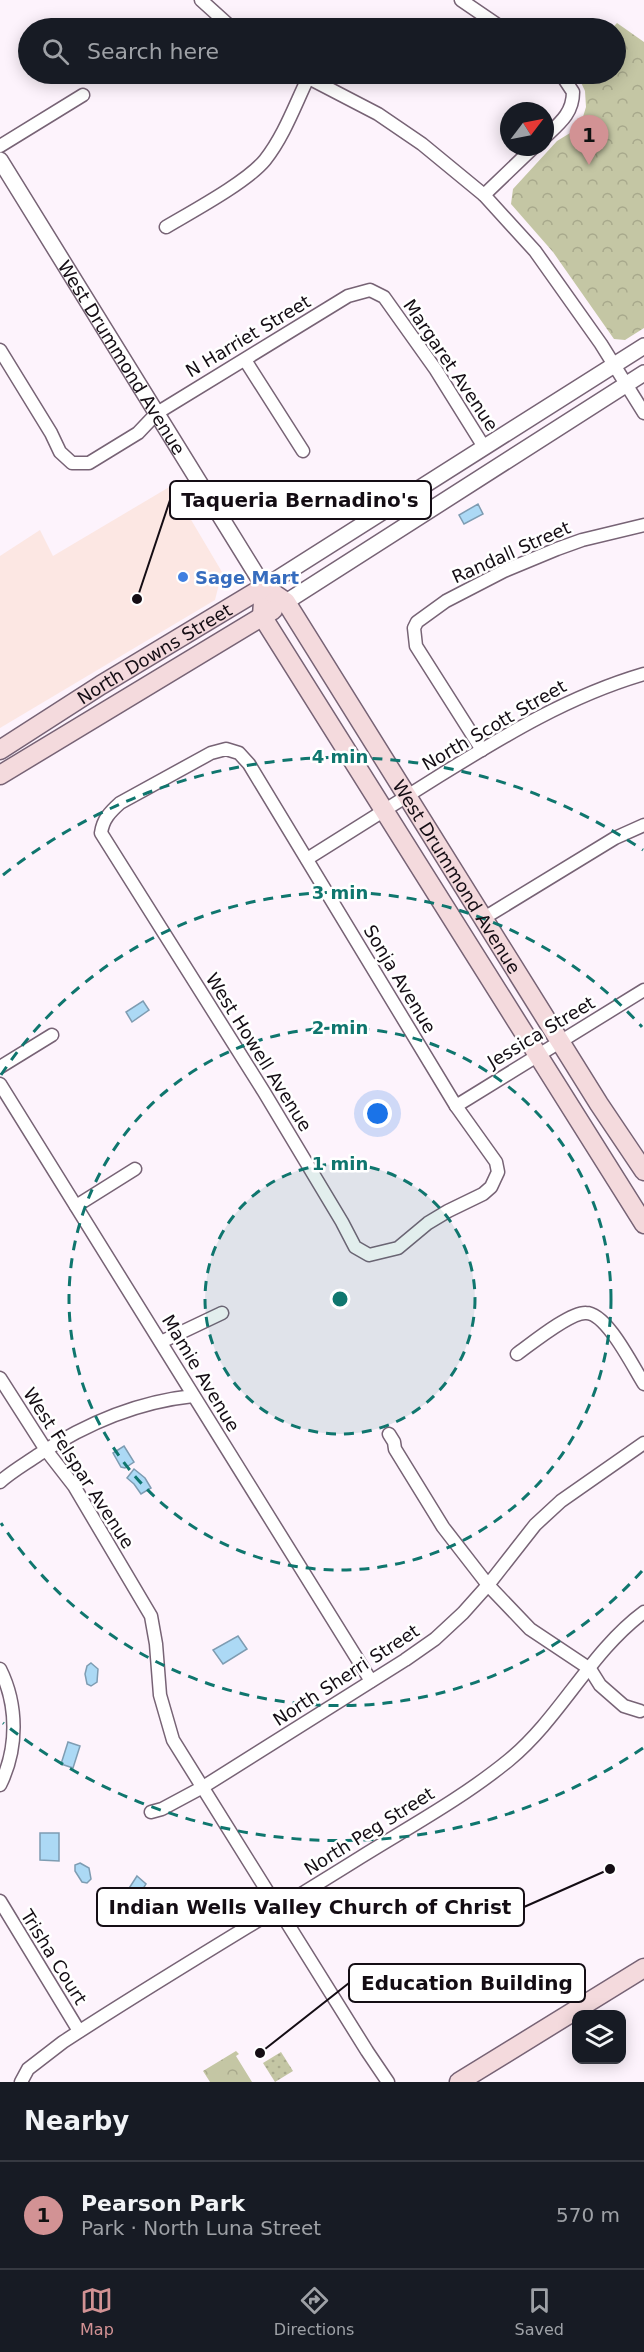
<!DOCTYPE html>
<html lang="en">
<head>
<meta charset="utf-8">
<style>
	:root { --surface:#171b24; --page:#242831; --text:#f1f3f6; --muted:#9ea1a6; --line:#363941; --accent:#d29294 }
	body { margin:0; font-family:"DejaVu Sans",sans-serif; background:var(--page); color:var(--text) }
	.controls { position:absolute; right:18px; bottom:18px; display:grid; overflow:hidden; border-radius:12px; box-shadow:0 3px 15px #0003 }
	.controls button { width:54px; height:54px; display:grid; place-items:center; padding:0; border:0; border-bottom:2px solid var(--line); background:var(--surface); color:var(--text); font:30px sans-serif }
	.compass { position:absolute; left:500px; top:102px; width:54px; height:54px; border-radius:50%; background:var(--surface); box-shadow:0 3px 15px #0003; rotate:58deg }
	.you { position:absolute; left:378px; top:1114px; width:21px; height:21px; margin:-15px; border:4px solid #fff; border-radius:50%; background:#1a73e8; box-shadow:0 0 0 9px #1a73e833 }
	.badge { display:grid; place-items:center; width:39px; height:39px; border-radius:50%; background:var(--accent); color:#111; font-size:20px; font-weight:700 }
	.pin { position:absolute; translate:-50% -50px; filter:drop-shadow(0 2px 3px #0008) }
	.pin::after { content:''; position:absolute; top:32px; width:21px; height:18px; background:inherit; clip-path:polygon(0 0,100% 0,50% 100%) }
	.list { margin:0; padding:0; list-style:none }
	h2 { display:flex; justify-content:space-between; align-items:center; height:78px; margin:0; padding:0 24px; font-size:26px }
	h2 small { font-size:20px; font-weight:400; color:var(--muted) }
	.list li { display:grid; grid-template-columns:39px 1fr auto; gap:18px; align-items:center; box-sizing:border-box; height:108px; padding:0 24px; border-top:2px solid var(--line) }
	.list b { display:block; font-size:22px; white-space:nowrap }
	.list p { margin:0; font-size:20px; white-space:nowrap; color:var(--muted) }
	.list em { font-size:20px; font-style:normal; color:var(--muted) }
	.icon { flex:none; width:33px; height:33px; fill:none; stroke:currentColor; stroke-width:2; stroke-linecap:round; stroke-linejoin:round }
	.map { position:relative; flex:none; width:644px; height:2082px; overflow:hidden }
	.search { position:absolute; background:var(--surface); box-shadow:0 3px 15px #0003; left:18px; right:18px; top:18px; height:66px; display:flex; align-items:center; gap:15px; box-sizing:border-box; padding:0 21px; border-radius:33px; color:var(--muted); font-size:22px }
	.sheet { height:186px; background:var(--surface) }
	nav { display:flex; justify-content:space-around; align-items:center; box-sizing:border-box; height:84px; border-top:2px solid var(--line); background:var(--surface); font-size:16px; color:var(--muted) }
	nav a { display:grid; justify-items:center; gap:3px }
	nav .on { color:var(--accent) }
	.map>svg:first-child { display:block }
</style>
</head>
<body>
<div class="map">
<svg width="644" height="2082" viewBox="0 0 644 2082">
	<defs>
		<pattern id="grass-dots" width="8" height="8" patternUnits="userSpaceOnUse" patternTransform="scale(1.5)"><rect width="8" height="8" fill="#c4c6a4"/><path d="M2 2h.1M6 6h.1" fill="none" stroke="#a8a98c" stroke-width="1.8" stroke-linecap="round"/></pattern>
		<pattern id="forest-crowns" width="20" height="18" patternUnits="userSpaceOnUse" patternTransform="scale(1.5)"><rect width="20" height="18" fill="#c4c6a4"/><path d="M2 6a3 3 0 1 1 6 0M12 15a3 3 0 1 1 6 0" fill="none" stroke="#a8a98c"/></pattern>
	</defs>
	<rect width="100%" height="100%" fill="#fdf3fc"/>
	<!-- commercial -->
	<polygon fill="#fce7e3" points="171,486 222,572 215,600 0,728 0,556 40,530 53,556"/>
	<!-- grass -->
	<polygon fill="url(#grass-dots)" points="281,2052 293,2071 275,2082 263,2063"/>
	<!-- forest -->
	<g fill="url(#forest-crowns)">
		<polygon points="617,23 644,42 644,328 625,340 614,339 553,252 511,204 513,189 557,141 575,130 582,120 586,107 585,91 577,74 616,74 616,28 612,28"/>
		<polygon points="236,2051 239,2054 236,2056 252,2082 210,2082 203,2071"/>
	</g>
	<!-- water -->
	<g fill="#acd9f5" stroke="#7e9cb2" stroke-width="1.5">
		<polygon points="478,504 483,514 464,524 459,515"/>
		<polygon points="143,1001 149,1010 132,1022 126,1012"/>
		<polygon points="124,1446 134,1462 125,1468 121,1467 113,1453"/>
		<polygon points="134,1469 145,1478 151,1488 141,1494 134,1484 127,1478"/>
		<polygon points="238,1636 247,1649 223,1664 213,1650"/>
		<polygon points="91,1663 98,1669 97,1682 91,1686 87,1684 85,1674 87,1666"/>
		<polygon points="68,1742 80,1746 73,1768 61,1764"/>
		<polygon points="40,1833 59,1833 59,1861 40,1860"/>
		<polygon points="80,1863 89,1868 91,1879 87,1883 82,1882 75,1871 75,1865"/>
		<polygon points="137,1876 146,1884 135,1902 124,1896"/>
	</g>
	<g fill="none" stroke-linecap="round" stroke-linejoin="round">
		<defs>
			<g id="minor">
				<polyline points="201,0 232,28"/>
				<polyline points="461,0 502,28"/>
				<polyline points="301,74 378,114 422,144 484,195 535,251 601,344 644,413"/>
				<path d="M545,137C560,123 573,113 573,92L561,74"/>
				<polyline points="0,146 83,95"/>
				<polyline points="484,195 534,147"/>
				<path d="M166,227C193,211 247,182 265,160C284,136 295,105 308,78"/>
				<polyline points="0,350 51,433 60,452 72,463 89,463 138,433 157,413 348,296 370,290 384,297 436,370 484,447"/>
				<polyline points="245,360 303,451"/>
				<path d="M226,749L239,753L249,764L456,1106L496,1162L498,1172L491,1187L483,1194L448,1211L428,1223L398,1248L369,1255L355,1247L342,1222L264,1092L101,833C103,819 110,812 120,803L211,753Z"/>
				<polyline points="482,750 416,646 414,628 417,622 446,601 504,571 557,549 582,540 644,525"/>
				<path d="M307,859C351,831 395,804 439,776C505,735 569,696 644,674"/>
				<polyline points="484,918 615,838 644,825"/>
				<polyline points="0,1067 52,1035"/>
				<polyline points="0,1084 371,1681"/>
				<polyline points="456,1106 644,990"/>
				<polyline points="76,1206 135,1169"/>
				<polyline points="161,1342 222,1313"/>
				<path d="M517,1354C531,1344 570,1312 586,1313C607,1313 633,1367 644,1384"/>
				<polyline points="0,1378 46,1450 74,1486 151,1616 156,1644 160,1695 173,1740 367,2051 388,2082"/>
				<polyline points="389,1434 394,1442 395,1449 443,1527 488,1585 530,1629 590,1669 600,1685 624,1706 640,1711"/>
				<path d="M0,1482C11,1472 25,1464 38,1455C85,1424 136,1402 193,1396"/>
				<path d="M0,1669C18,1705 18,1749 0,1785"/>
				<polyline points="151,1812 162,1809 203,1787 405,1660 435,1639 463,1613 488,1585 535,1525 561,1501 644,1443"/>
				<polyline points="0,1901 79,2031"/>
				<path d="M21,2082L28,2069L63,2042C161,1978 262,1919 361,1857C411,1826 464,1797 509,1760C561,1717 590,1652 644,1612"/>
			</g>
			<g id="tertiary">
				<path id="s1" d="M0,160L264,587L644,346"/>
				<polyline points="286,602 644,373"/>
			</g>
			<g id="secondary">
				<polyline points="264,587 262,616 644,1224"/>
				<path id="s2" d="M264,587L286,602L599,1104L644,1171"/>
				<path id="s3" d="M0,750L101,685L264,587"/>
				<polyline points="0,775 273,610"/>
				<polyline points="459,2082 644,1968"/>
			</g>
		</defs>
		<!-- minor casing -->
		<use href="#minor" stroke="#776375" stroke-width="15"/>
		<!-- tertiary casing -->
		<use href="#tertiary" stroke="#776375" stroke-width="18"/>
		<!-- secondary casing -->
		<use href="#secondary" stroke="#776375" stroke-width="21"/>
		<!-- minor -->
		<use href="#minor" stroke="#fff" stroke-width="12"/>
		<!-- tertiary -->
		<use href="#tertiary" stroke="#fff" stroke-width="15"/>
		<!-- secondary -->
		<use href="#secondary" stroke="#f4dadd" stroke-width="18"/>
	</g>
	<!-- distance rings -->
	<circle cx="340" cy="1299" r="135" fill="#0f766e" fill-opacity=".12"/>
	<g fill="none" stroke="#0f766e" stroke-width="3" stroke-dasharray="10 8">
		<circle cx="340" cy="1299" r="135"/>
		<circle cx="340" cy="1299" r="271"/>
		<path d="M642 1571A406 406 0 0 1 1 1523M1 1075A406 406 0 0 1 642 1027"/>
		<path d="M643 1748A542 542 0 0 1 3 1723M3 875A542 542 0 0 1 643 850"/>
	</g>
	<!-- markers -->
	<circle fill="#3f7fe0" stroke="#fff" stroke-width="2" cx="183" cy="577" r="6"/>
	<g text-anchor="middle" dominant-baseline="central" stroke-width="5" stroke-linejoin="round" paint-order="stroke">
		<!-- street labels -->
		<g font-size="18" fill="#140d14" stroke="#fff">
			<text transform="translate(248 336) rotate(-31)">N Harriet Street</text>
			<text stroke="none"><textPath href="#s1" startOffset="232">West Drummond Avenue</textPath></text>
			<text transform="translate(451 365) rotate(56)">Margaret Avenue</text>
			<text transform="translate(511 552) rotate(-24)">Randall Street</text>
			<text stroke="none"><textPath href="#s3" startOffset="182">North Downs Street</textPath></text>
			<text transform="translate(494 725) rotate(-30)">North Scott Street</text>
			<text stroke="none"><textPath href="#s2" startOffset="350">West Drummond Avenue</textPath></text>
			<text transform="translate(400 979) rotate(59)">Sonja Avenue</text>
			<text transform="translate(541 1032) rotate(-31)">Jessica Street</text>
			<text transform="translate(259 1052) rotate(58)">West Howell Avenue</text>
			<text transform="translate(201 1373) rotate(59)">Mamie Avenue</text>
			<text transform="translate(79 1468) rotate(57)">West Felspar Avenue</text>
			<text transform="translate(346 1675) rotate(-33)">North Sherri Street</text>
			<text transform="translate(369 1831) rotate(-32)">North Peg Street</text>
			<text transform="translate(54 1957) rotate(58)">Trisha Court</text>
		</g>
		<!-- shop labels -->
		<g font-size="18" font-weight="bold" fill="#366cbe" stroke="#fff" text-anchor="start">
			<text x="195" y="577">Sage Mart</text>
		</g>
	</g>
	<circle cx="340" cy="1299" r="9" fill="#0f766e" stroke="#fff" stroke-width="3"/>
	<g font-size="18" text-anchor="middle" font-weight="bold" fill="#0f766e" stroke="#fff" stroke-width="5" stroke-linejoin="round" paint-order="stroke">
		<text x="340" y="763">4 min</text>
		<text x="340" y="899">3 min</text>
		<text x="340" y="1034">2 min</text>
		<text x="340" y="1170">1 min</text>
	</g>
	<!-- callouts -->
	<path fill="none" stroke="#140d14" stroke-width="2" d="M137 599L170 500M610 1869L524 1907M260 2053L349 1983"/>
	<g fill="#140d14" stroke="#fff" stroke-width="2">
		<circle cx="137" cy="599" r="6"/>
		<circle cx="610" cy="1869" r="6"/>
		<circle cx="260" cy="2053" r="6"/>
	</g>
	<g fill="#fff" stroke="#140d14" stroke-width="2">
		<rect x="170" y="481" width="261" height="38" rx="6"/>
		<rect x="97" y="1888" width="427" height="38" rx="6"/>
		<rect x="349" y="1964" width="236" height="38" rx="6"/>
	</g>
	<g font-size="20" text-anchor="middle" font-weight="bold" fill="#140d14">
		<text x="300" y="507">Taqueria Bernadino's</text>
		<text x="310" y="1914">Indian Wells Valley Church of Christ</text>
		<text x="467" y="1990">Education Building</text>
	</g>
</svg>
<div class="controls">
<button><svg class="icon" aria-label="layers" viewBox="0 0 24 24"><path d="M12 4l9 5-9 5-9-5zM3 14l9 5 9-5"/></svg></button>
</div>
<svg class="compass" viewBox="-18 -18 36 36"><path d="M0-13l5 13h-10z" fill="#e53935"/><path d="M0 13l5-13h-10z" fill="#9ea1a6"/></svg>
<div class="you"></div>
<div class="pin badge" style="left:589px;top:165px">1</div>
<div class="search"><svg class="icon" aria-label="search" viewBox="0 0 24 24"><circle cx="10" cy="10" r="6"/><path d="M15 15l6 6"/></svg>Search here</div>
</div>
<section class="sheet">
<h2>Nearby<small></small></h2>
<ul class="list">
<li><span class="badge">1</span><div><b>Pearson Park</b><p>Park · North Luna Street</p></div><em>570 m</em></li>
</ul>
</section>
<nav>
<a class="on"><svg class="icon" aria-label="map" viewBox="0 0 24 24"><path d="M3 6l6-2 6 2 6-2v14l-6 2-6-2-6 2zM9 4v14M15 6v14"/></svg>Map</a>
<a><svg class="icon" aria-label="directions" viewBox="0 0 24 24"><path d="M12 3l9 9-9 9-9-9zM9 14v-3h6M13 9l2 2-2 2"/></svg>Directions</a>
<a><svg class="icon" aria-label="saved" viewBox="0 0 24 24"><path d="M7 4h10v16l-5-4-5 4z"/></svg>Saved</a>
</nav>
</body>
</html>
